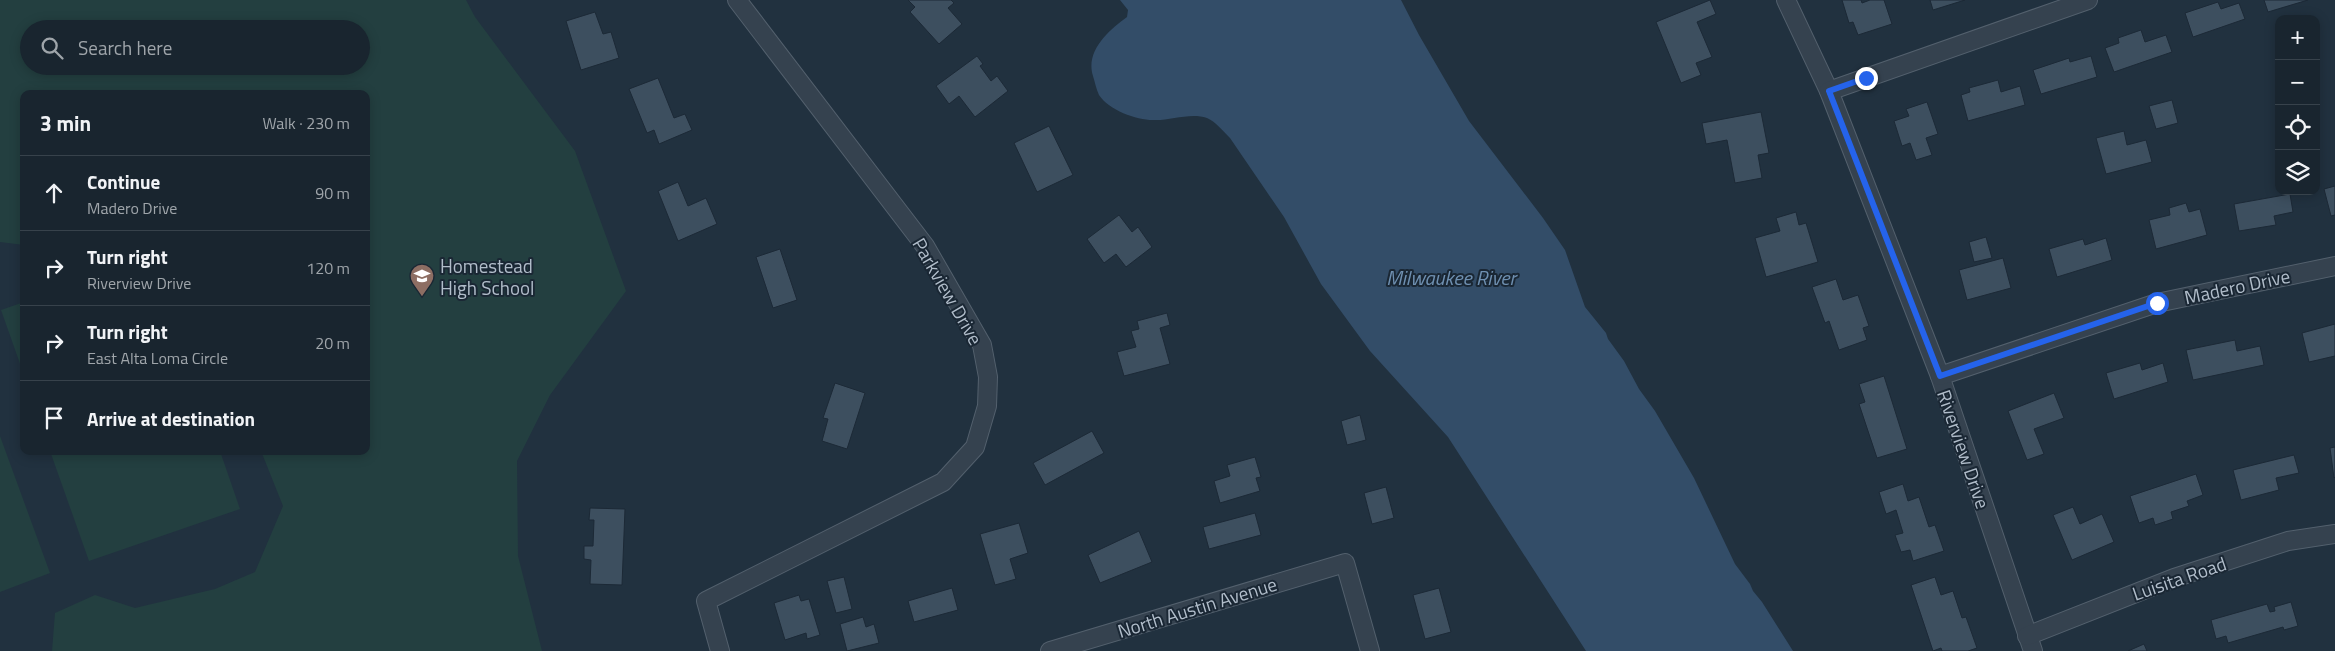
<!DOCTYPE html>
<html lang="en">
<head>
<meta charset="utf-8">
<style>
	:root { --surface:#19252f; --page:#26313b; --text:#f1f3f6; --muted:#9fa5aa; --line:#37424b }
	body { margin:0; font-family:"Titillium Web",sans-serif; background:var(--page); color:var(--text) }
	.controls { position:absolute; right:15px; top:15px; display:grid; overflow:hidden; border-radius:10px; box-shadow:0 2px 12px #0003 }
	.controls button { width:45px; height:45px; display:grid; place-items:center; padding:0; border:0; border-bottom:1px solid var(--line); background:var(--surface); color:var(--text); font:25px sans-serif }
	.stop { position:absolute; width:15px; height:15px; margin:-11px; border:4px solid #2563eb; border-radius:50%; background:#fff }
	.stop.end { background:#2563eb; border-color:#fff; box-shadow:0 1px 5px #0008 }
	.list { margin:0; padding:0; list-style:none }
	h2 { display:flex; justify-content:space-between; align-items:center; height:65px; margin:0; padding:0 20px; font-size:21px }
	h2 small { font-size:16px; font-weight:400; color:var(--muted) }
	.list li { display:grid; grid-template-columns:32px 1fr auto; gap:15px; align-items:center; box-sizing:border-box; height:75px; padding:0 20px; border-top:1px solid var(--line) }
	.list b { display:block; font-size:19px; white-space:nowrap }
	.list p { margin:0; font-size:16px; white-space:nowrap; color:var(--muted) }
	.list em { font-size:16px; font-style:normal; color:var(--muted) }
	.icon { flex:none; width:28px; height:28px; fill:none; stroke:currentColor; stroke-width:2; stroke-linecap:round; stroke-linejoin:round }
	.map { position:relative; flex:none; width:2335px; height:651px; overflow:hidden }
	.search { position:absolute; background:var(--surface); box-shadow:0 2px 12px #0003; left:20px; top:20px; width:350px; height:55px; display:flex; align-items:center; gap:12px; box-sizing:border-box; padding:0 18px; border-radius:28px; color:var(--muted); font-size:19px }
	.panel { position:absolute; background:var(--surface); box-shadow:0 2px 12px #0003; left:20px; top:90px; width:350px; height:365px; border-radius:10px }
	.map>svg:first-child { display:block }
</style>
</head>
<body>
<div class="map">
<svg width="2335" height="651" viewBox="0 0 2335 651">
	<rect width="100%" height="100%" fill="#21313f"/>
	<!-- green -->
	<g fill="#233f40" fill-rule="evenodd">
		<path d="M0,0H466L475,17L575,151L626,291L550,395L517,461L518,556L542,651H52L55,613L95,595L135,608L215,589L255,572L283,506L261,451H366V94H24V245L0,242ZM29,29H361V66H29Z"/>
		<polygon points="24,302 24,375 1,310"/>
		<polygon points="0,436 50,573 0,592"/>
		<polygon points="50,451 220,451 240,509 89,561"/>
	</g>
	<!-- water -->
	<path fill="#334d68" d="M1120,0H1401L1419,35L1469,121L1543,218L1565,250L1585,307L1606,333L1608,339L1624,361L1639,389L1655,411L1694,478L1735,564L1750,584L1753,591L1762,602L1793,651H1586L1448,437L1370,351L1321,284L1284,217L1230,138C1223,131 1216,122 1207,118C1190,112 1170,121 1153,120C1136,120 1109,110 1099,95C1096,89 1095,82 1093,76C1085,51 1109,30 1127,17L1128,10Z"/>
	<!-- building -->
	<g fill="#3d4f5f" stroke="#1c2936">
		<polygon points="908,0 951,0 954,3 948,8 962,24 939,44 910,12 915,7"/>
		<polygon points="1710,0 1716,14 1697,22 1712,57 1696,63 1701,75 1681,83 1656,22"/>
		<polygon points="1842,0 1861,0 1862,3 1870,0 1884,0 1892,24 1858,35 1853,22 1849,23"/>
		<polygon points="1930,0 1965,0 1933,10"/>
		<polygon points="2264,0 2308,0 2268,12"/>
		<polygon points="2218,2 2221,9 2239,3 2245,19 2193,37 2185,13"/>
		<polygon points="595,12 603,34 611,32 619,58 581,70 566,21"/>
		<polygon points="2141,30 2145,42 2166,35 2172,52 2114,72 2105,48 2119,43 2118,38"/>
		<polygon points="977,56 983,64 980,66 991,81 997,76 1008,91 975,117 959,96 949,104 936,86"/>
		<polygon points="2091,56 2097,77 2041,94 2033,70 2069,58 2070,62"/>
		<polygon points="658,78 674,118 685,114 692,130 659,144 654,130 647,133 629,89"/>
		<polygon points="1998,80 2001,92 2020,86 2025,105 1968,121 1961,95 1970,92 1969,88"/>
		<polygon points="2172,100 2178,123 2156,129 2149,106"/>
		<polygon points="1927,102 1938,134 1926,138 1932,155 1916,160 1910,143 1902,146 1894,121 1909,116 1906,109"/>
		<polygon points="1761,112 1769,153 1758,155 1762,178 1735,183 1727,140 1706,144 1702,123"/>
		<polygon points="1049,126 1073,175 1037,192 1014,143"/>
		<polygon points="2124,131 2127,145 2146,140 2152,162 2106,174 2096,138"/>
		<polygon points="678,182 688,206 706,198 717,224 678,241 658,191"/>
		<polygon points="2335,186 2335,215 2331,216 2324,189"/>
		<polygon points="2290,194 2293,212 2274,216 2276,225 2239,231 2234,204"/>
		<polygon points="2186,203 2189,212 2200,209 2207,235 2156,249 2149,220 2170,215 2169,208"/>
		<polygon points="1796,212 1799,225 1806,223 1818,262 1766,277 1755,238 1780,231 1776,218"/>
		<polygon points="1119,215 1132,232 1138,227 1152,247 1126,267 1116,254 1104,263 1087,239"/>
		<polygon points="1986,237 1992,258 1974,262 1969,242"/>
		<polygon points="2106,238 2112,260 2057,277 2049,249 2083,239 2085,245"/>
		<polygon points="780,249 797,300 773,308 756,257"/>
		<polygon points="2003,258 2011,288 1967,300 1959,270"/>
		<polygon points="1836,279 1843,300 1858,295 1869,326 1863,328 1867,340 1839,350 1829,321 1825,323 1812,287"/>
		<polygon points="1167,313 1170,325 1160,328 1170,364 1124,376 1117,352 1136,347 1131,331 1139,329 1137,321"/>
		<polygon points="2335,324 2335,356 2309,362 2302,333"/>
		<polygon points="2235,340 2237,351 2260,346 2264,365 2193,380 2186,350"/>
		<polygon points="2140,363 2142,370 2163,363 2168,382 2114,399 2106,373"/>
		<polygon points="1884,376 1907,449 1877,458 1859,404 1865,402 1859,384"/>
		<polygon points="835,383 865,393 847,449 822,441 828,419 823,418"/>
		<polygon points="2054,393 2064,418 2034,429 2044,454 2027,460 2008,411"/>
		<polygon points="1360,415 1366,440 1347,445 1341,421"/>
		<polygon points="1092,431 1104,453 1045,485 1033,463"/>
		<polygon points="2335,447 2335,477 2334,478 2330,448"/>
		<polygon points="2294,455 2299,473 2276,478 2279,490 2241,500 2233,470"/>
		<polygon points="1255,457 1261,477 1256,478 1260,491 1220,503 1214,481 1230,476 1227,465"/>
		<polygon points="2196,474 2203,495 2187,501 2189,506 2171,512 2173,519 2155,525 2153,518 2139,523 2130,496"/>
		<polygon points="1903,484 1908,501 1919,497 1929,527 1935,525 1944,551 1913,561 1910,550 1901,552 1895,535 1903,533 1896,510 1886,514 1879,492"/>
		<polygon points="1386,487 1394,518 1372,524 1364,493"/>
		<polygon points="2073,507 2080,524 2102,514 2114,542 2072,560 2053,515"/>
		<polygon points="590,508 625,509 622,585 590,584 591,560 584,559 584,546 593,546 594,520 589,520"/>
		<polygon points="1255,513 1261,535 1209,549 1203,527"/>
		<polygon points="1019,523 1028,553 1010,559 1016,579 995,585 980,534"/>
		<polygon points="1139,531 1152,562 1100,583 1088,555"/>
		<polygon points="844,577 852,609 836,613 827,581"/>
		<polygon points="1935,577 1941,595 1953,591 1962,618 1966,617 1977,648 1968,651 1942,651 1941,648 1933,651 1911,585"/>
		<polygon points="952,588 958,610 914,622 908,601"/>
		<polygon points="1439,588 1451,632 1425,639 1413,595"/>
		<polygon points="799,595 801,601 809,599 820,635 807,639 806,633 785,640 774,603"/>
		<polygon points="2291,602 2298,626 2284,630 2283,627 2228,643 2226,636 2216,639 2211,620 2267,604 2270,612 2275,611 2274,607"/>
		<polygon points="863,617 866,627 874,624 879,643 847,651 840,624"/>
		<polygon points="2144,644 2147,651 2128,651"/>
	</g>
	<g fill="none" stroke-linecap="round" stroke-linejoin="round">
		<defs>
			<g id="minor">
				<polyline points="1786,0 1829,91 1940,376 2033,651"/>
				<polyline points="1829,91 2088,0"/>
				<polyline points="1940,376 2157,303 2335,266"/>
				<polyline points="2027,636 2174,578 2288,541 2335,534"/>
				<polyline points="720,651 706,601 943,482 975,447 987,406 988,377 982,345 925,246 737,0"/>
				<polyline points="1050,651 1345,563 1370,651"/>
			</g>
		</defs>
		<!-- minor casing -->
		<use href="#minor" stroke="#53606d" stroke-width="20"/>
		<!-- minor -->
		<use href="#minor" stroke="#35424f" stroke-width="18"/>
	</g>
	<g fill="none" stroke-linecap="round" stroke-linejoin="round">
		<!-- route -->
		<polyline stroke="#2563eb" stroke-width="6" points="1866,78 1829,91 1940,376 2157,303"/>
	</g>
	<!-- icons -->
	<defs>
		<symbol id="school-pin" viewBox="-11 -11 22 30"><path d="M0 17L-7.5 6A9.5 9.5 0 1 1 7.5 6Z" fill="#8d6e63" stroke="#1a2734"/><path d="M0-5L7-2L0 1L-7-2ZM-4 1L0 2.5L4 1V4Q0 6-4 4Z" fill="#fff"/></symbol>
	</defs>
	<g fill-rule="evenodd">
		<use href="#school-pin" x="408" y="262" width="28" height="38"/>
	</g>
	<g text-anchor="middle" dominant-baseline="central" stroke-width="4" stroke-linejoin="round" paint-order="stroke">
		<!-- poi labels -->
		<g font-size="19" fill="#b1bdca" stroke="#1a2734" text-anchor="start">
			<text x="440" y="265">Homestead<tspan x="440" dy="22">High School</tspan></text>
		</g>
		<!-- street labels -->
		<g font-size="19" fill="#b1bdca" stroke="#1a2734">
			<text transform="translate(2237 286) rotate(-12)">Madero Drive</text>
			<text transform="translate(948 291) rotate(60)">Parkview Drive</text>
			<text transform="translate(1964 449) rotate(71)">Riverview Drive</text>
			<text transform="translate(2179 578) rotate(-19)">Luisita Road</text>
			<text transform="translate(1197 607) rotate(-17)">North Austin Avenue</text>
		</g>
		<!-- water labels -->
		<g font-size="20" font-style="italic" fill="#6f90b1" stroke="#1a2734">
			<text x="1451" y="277">Milwaukee River</text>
		</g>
	</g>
</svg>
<div class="controls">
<button>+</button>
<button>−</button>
<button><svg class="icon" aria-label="locate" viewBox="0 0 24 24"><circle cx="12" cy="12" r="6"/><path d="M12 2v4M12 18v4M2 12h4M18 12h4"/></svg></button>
<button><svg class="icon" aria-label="layers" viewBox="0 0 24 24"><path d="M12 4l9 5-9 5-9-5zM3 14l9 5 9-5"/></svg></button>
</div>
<div class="stop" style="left:2157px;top:303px"></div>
<div class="stop end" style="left:1866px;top:78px"></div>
<div class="search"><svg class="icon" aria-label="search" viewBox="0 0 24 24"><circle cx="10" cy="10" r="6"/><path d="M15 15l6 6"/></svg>Search here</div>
<section class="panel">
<h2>3 min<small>Walk · 230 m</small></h2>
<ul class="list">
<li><svg class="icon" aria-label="ahead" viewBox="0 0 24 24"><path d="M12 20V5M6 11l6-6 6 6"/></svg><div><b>Continue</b><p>Madero Drive</p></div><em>90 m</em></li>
<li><svg class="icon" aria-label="right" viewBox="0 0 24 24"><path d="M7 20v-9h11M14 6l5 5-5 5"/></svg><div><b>Turn right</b><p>Riverview Drive</p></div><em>120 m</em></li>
<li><svg class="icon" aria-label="right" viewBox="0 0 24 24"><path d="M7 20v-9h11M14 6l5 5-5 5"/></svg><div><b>Turn right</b><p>East Alta Loma Circle</p></div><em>20 m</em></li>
<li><svg class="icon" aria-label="arrive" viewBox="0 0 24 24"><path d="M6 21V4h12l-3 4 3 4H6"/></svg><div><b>Arrive at destination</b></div></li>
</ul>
</section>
</div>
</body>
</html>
